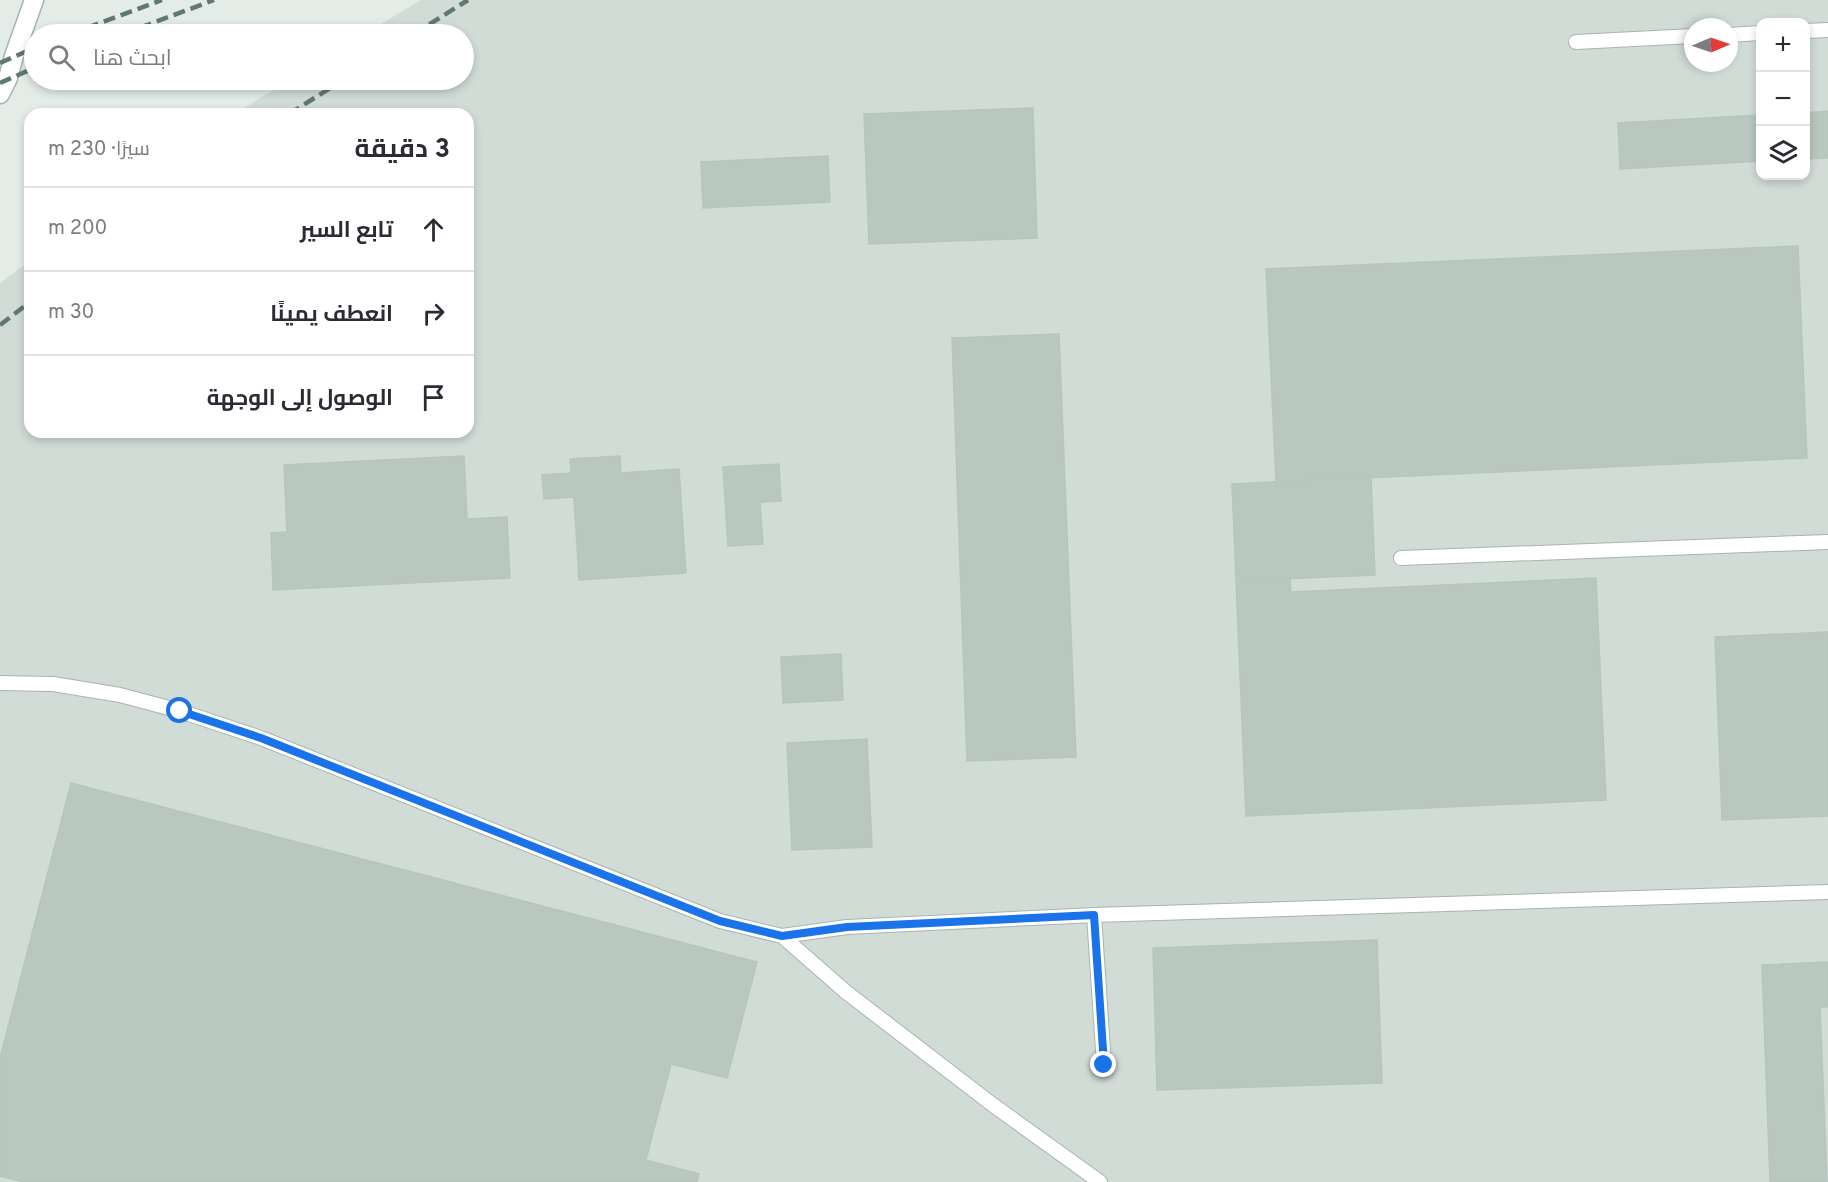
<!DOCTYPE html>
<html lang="ar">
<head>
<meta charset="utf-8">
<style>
	:root { --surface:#fff; --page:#f7f7f7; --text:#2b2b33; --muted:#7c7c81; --line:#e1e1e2 }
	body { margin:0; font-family:Overpass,Cairo,sans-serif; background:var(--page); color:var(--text); direction:rtl }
	.controls { position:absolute; right:18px; top:18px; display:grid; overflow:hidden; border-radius:12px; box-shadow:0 3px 9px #0003 }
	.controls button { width:54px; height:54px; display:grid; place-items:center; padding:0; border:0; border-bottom:2px solid var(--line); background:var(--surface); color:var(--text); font:30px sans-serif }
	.compass { position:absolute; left:1684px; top:18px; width:54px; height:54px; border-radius:50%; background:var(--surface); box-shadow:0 3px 9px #0003; rotate:88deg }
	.stop { position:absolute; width:18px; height:18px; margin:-14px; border:4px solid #1a73e8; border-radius:50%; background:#fff }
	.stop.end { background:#1a73e8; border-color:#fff; box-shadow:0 2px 6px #0008 }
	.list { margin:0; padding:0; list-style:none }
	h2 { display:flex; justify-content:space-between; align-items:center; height:78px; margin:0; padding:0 24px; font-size:26px }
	h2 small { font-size:20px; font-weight:400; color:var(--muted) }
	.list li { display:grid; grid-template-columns:39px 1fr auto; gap:18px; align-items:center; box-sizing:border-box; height:84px; padding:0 24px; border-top:2px solid var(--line) }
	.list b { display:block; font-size:22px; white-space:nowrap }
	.list em { font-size:20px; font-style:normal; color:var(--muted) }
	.icon { flex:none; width:33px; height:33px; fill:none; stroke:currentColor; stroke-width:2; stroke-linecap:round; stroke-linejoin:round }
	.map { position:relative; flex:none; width:1828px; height:1182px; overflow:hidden; direction:ltr }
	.search { position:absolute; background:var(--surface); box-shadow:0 3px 9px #0003; left:24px; top:24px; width:450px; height:66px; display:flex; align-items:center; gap:15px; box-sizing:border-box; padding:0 21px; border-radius:33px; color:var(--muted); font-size:22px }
	.panel { position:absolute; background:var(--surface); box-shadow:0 3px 9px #0003; left:24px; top:108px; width:450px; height:330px; border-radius:18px; direction:rtl }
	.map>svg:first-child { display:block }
</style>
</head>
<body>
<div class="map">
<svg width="1828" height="1182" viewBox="0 0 1828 1182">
	<rect width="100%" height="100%" fill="#e4ece8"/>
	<!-- built -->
	<path fill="#d2dcd7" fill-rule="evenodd" d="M421,0H1828V1182H0V283L30,261V432H468V114H234L290,80H464V34H364ZM1760,22H1806V176H1760ZM1693,27H1729V63H1693Z"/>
	<!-- building -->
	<g fill="#b9c7c1" stroke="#b7c5bf" stroke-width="1.5">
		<polygon points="1033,108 1037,238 869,244 864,114"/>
		<polygon points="1828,111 1828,158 1806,159 1806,113"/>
		<polygon points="1760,115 1760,161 1620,169 1618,123"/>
		<polygon points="828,156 830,202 703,208 701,162"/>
		<polygon points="1798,246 1807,458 1276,482 1266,269"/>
		<polygon points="1059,334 1076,757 967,761 952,338"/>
		<polygon points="464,456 467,519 507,517 510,578 273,590 271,533 287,532 284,465"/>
		<polygon points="620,456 621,473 679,469 686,573 579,580 574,497 544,499 542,475 571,473 570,459"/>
		<polygon points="779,464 781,501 760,502 763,544 728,546 723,467"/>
		<polygon points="1371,477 1375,575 1236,581 1232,484"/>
		<polygon points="1290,578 1291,592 1596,578 1606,800 1246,816 1236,581"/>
		<polygon points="1828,632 1828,816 1722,820 1715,637"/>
		<polygon points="841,654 843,700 783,703 781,657"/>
		<polygon points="867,739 872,847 792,850 787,743"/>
		<polygon points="71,783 757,962 727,1078 671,1064 646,1160 699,1174 697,1182 24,1182 0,1176 0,1058"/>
		<polygon points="1377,940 1382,1083 1157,1090 1153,948"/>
		<polygon points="1828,962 1828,1007 1820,1007 1827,1182 1770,1182 1762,965"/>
	</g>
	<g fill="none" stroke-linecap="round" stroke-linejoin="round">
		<defs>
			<g id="lane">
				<polyline points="1806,31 1828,30"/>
				<polyline points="1729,35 1760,33"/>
				<polyline points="1576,42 1693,36"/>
				<polyline points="1401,558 1828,542"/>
				<polyline points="0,683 53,684 120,695 180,711 261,738 720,921 782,936 847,927 1094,915 1828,892"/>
				<polyline points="1094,915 1104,1065"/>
				<polyline points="782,936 846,992 993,1105 1100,1182"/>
			</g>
			<polyline id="secondary" points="0,94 8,78 14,56 34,0"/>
		</defs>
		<!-- lane casing -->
		<use href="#lane" stroke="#a7b4af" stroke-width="16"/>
		<!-- secondary casing -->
		<use href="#secondary" stroke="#a3b7b0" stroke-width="21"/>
		<!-- lane -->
		<use href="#lane" stroke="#fff" stroke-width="14"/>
		<!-- secondary -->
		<use href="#secondary" stroke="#fff" stroke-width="18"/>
		<!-- rail -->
		<g stroke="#5f7871" stroke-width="4.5" stroke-dasharray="12 6" stroke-linecap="butt">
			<polyline points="70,34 162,0"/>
			<polyline points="123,34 214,0"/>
			<polyline points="414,34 468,0"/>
			<polyline points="0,63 34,48"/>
			<polyline points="0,83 34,68"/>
			<polyline points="289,114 343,80"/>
			<polyline points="0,325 30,302"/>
		</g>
	</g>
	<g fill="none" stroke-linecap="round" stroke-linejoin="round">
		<!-- route -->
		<polyline stroke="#1a73e8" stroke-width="8" points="180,711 261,738 720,921 782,936 847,927 1094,915 1104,1065"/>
	</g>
</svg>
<div class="controls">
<button>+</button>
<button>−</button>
<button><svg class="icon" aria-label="layers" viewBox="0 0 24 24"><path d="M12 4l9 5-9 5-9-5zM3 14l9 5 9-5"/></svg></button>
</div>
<svg class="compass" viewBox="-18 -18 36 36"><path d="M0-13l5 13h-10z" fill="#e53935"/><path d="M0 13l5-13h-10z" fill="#7c7c81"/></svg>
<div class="stop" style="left:180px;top:711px"></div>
<div class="stop end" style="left:1104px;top:1065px"></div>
<div class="search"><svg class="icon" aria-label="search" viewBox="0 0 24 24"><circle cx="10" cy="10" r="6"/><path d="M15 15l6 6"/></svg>ابحث هنا</div>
<section class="panel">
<h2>3 دقيقة<small>سيرًا · 230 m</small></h2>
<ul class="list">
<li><svg class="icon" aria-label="ahead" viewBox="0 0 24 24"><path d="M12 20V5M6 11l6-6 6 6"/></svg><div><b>تابع السير</b></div><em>200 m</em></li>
<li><svg class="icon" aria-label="right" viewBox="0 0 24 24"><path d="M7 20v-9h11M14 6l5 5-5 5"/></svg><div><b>انعطف يمينًا</b></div><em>30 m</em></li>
<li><svg class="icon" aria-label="arrive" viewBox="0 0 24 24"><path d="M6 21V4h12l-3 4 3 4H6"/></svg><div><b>الوصول إلى الوجهة</b></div></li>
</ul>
</section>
</div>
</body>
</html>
